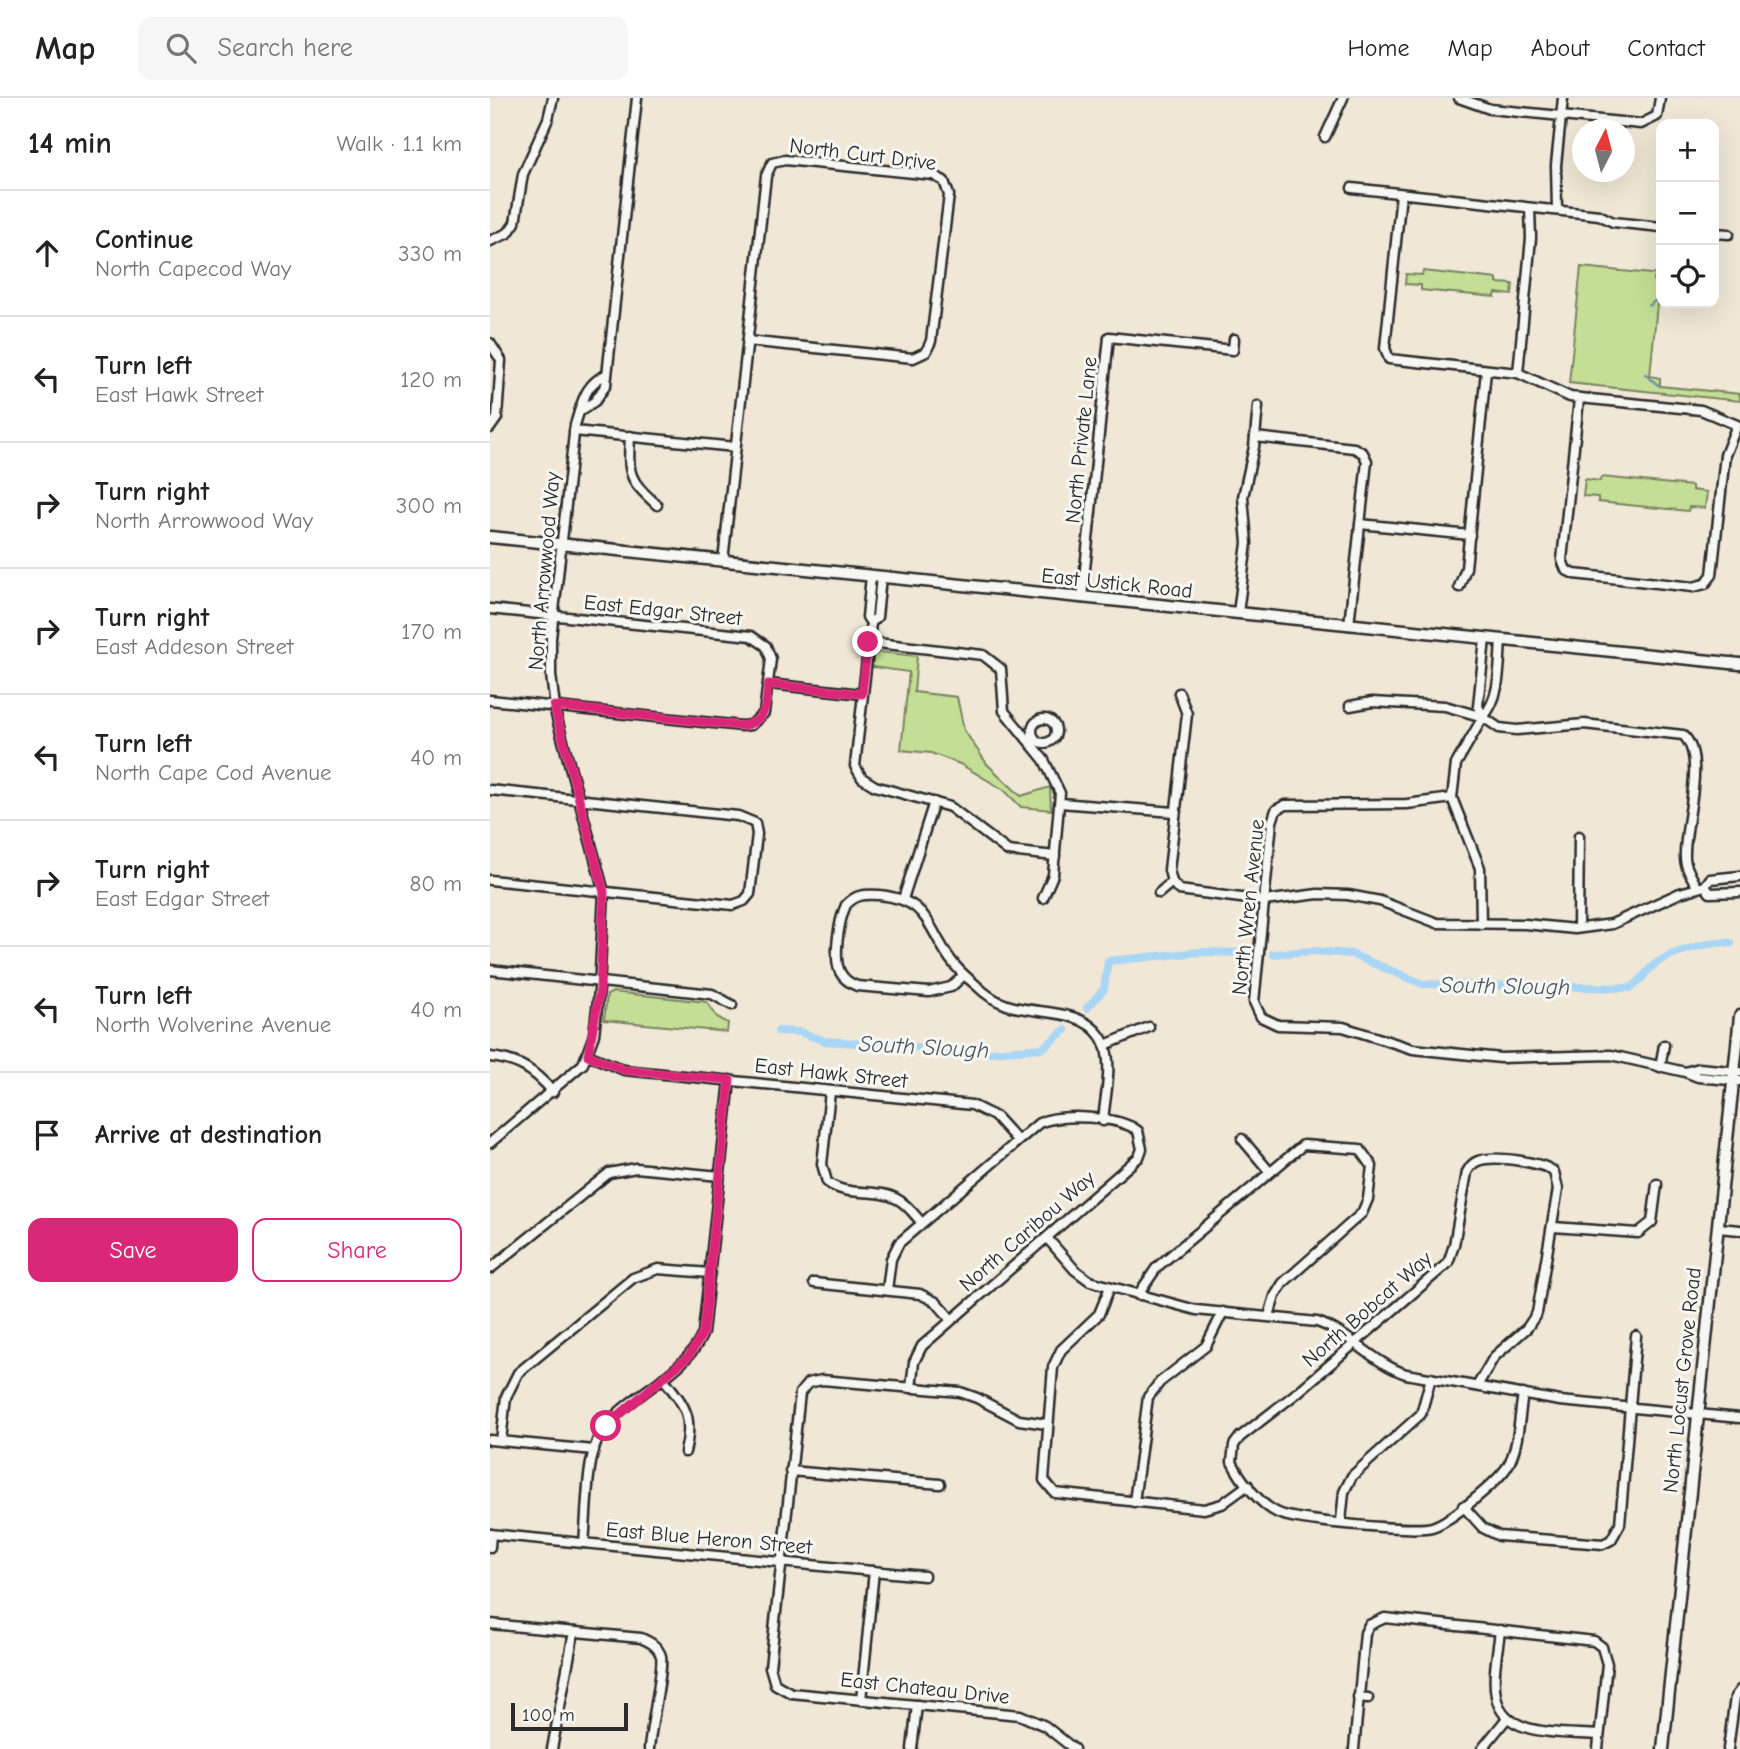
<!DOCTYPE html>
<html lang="en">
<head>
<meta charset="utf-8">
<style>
	:root { --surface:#fff; --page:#f6f6f6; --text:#222; --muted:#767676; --line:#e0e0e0; --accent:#db2777 }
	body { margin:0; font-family:"Comic Neue",sans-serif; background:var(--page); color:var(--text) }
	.controls { position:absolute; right:21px; top:21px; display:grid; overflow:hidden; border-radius:14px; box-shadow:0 7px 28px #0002 }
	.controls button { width:63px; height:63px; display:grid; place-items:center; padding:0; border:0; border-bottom:2px solid var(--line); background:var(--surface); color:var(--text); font:35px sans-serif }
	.compass { position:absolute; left:1082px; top:21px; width:63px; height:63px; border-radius:50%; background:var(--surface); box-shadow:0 7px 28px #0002; rotate:6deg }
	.scale { position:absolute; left:21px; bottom:18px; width:117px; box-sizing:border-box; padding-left:7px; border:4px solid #2b2b2b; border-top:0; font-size:19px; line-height:24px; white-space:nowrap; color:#2b2b2b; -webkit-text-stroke:5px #f6f6f2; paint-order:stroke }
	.stop { position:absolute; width:21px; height:21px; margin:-16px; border:5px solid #db2777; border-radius:50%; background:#fff }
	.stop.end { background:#db2777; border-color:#fff; box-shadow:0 2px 7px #0008 }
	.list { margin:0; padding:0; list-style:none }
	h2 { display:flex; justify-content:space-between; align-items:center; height:91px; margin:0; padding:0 28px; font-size:30px }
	h2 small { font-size:23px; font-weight:400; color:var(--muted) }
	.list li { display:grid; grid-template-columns:46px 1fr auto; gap:21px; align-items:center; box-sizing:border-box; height:126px; padding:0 28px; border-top:2px solid var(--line) }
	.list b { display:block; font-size:26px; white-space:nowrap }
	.list p { margin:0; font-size:23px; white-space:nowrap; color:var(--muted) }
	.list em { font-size:23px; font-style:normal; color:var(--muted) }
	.actions { display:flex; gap:14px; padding:21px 28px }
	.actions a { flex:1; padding:16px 0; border:2px solid var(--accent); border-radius:14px; text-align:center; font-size:24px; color:var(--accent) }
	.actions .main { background:var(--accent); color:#fff }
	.icon { flex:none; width:38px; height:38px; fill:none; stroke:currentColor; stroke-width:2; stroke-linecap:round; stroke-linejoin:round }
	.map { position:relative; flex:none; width:1250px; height:1651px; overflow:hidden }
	header { display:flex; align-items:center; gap:42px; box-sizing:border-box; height:98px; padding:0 35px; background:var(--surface); border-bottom:2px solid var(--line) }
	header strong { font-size:33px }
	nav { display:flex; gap:38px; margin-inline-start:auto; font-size:24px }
	.search { width:490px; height:63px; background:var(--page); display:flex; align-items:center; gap:18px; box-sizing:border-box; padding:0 24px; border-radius:14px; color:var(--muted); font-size:26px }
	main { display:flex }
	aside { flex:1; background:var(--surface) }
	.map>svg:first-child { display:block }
</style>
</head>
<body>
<header>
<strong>Map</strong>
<div class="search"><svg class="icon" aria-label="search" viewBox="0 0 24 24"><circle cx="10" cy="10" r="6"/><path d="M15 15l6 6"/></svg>Search here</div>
<nav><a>Home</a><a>Map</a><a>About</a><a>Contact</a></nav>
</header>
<main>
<aside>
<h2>14 min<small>Walk · 1.1 km</small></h2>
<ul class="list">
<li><svg class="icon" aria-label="ahead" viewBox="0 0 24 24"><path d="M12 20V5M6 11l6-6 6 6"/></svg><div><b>Continue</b><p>North Capecod Way</p></div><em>330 m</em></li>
<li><svg class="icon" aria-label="left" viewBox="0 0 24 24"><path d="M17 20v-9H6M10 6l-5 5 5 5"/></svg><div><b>Turn left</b><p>East Hawk Street</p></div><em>120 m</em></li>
<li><svg class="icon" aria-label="right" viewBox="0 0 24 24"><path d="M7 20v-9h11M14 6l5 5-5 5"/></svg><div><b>Turn right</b><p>North Arrowwood Way</p></div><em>300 m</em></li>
<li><svg class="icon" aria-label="right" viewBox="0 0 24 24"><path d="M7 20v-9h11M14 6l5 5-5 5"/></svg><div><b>Turn right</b><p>East Addeson Street</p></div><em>170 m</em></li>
<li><svg class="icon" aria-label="left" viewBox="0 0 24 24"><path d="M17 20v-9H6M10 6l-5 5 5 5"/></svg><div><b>Turn left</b><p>North Cape Cod Avenue</p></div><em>40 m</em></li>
<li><svg class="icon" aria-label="right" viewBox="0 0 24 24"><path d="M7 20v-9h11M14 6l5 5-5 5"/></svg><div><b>Turn right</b><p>East Edgar Street</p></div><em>80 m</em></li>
<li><svg class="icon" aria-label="left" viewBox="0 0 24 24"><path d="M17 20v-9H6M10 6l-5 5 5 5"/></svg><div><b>Turn left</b><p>North Wolverine Avenue</p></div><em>40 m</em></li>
<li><svg class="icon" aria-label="arrive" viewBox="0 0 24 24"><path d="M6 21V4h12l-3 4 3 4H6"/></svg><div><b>Arrive at destination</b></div></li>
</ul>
<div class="actions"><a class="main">Save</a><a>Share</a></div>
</aside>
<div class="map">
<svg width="1250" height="1651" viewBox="0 0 1250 1651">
	<rect width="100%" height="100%" fill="#f0e7d6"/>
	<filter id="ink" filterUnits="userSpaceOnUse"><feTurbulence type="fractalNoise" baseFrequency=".0143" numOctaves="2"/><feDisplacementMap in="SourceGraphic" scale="14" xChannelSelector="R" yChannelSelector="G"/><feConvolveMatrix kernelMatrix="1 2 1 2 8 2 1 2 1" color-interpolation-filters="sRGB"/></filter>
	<g filter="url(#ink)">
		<!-- green -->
		<g fill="#c4de95" stroke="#788460" stroke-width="2">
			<polygon points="1091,169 1171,177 1171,180 1165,179 1164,183 1169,186 1160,278 1170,280 1170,288 1250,296 1250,303 1079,285"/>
			<polygon points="933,173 1007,181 1007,185 1023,186 1022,197 1006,195 1005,199 931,192 931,187 915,186 916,176 932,177"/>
			<polygon points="1111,379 1202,388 1202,392 1217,394 1215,410 1199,409 1198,413 1108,404 1108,399 1093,398 1095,381 1110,383"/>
			<polygon points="389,554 427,558 424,594 467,599 474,632 497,666 531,698 560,689 561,712 531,709 514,692 470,666 441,655 411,652 419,574 382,569 383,558"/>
			<polygon points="123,894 217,904 227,919 238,925 237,934 114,922 117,897"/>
		</g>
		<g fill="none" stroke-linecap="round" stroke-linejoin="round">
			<!-- stream -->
			<g stroke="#7792a5" stroke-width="2.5">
				<polyline points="1159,208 1166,202"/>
				<polyline points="1155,276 1168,287"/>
			</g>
			<!-- canal -->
			<g stroke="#aad6f6" stroke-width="8">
				<path d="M783,856L822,853L861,856L933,886L1140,890C1151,885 1153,876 1163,868C1176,855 1223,842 1241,845"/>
				<polyline points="597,910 614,891 618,863 710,854 756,855"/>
				<polyline points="288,933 310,934 335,943 500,954 553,950 575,932"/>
			</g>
			<defs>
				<g id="minor">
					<polyline points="969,0 1000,11 1151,26 1167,18 1170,0"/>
					<polyline points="835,39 853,0"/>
					<polyline points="862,90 1109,117 1123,124 1171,129"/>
					<polyline points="911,96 895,250 899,261 1028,275 1080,299 1211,312 1247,327 1235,357 1222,477 1215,486 1203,489 1084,476 1076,472 1072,462 1089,301"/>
					<polyline points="1067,112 1066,67 1073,0"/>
					<polyline points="1224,135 1239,136"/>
					<polyline points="0,143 18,135 25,125 33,76 58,21 63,0"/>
					<polyline points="0,245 11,262 7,320 0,330"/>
					<polyline points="1028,275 1041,140 1040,110"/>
					<path d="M115,277C99,285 94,297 89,314L105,303L116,287L147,0"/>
					<polyline points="84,333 245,349"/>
					<path d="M140,338C138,377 138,381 167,407"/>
					<polyline points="765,339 864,350 873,355 877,363 859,527"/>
					<polyline points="870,426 980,437"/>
					<polyline points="233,463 276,78 282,65 295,62 443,77 454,83 459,97 441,243 436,254 423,260 257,243"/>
					<polyline points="381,478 377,519 381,525 387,519 391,479"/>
					<polyline points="969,489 976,470 996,273"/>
					<polyline points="592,500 619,239 743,252 744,241"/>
					<polyline points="0,511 261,538 276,548 281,561 274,615 261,627 252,628 0,602"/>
					<polyline points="748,515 757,445 753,399 764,349 768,308"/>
					<polyline points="381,525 365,668 372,680 385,688 460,709 518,753 565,758"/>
					<path d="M995,541L988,608L993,619C1011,599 1009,568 1011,542"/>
					<polyline points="378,544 493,557 511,571 514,613 554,662 570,695 563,777 553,800"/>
					<polyline points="279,586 372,596"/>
					<polyline points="689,595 697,616 679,772 682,784 689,792 774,803 828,796 858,797 890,803 947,825 1035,826 1085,831 1122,826 1190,795 1215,788"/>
					<path d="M860,608L882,604L955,608L993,619L1009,630L1027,632L1094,626L1193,637C1218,659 1193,728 1195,760C1195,770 1203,781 1208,790"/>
					<circle cx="554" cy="633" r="12"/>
					<polyline points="0,692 248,718 265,725 267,736 260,796 254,803 243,807 0,782"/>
					<polyline points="962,700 917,706 795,707 786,712 782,724 764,904 771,919 788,927 853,929 923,951 1011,960 1121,957 1195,974"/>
					<polyline points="570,705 684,714"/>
					<polyline points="1250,778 1220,781 1215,788 1220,795 1250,794"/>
					<polyline points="669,795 682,784"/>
					<polyline points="413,801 444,704"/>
					<polyline points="991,826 990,770 962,700 966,666 993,619"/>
					<polyline points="1088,830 1089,738"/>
					<polyline points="0,872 222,896 242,907"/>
					<path d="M474,877L461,889L439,894L367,888C360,885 354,882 350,874C343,859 349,822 356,807C366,796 375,796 389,797C438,802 436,826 460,861C467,871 476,879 486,887C495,896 505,903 517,907C546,917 591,909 611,939C625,961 615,997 613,1023"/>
					<polyline points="615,947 659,929"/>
					<polyline points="98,957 134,972 482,1007 506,1019 527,1042"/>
					<path d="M0,959C29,962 44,972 63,994"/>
					<polyline points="1170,969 1174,947"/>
					<polyline points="1250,974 1209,970 1195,974 1208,979 1250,983"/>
					<path d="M340,994L332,1066L337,1084C357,1100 385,1089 407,1101C417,1106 424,1116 431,1124"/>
					<polyline points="752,1041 779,1073"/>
					<polyline points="0,1045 93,966 104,937 109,892 114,794 66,617 61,577 61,540 85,327 89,314"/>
					<polyline points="1063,1129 1148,1135 1162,1124 1167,1086"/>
					<polyline points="1228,1130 1250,1132"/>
					<path d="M557,1140L585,1172L600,1183L706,1212L827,1224C860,1235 883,1265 916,1276L1070,1303L1250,1320"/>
					<polyline points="0,1171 119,1075 146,1070 230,1078"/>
					<polyline points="324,1185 430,1196 446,1204 461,1221"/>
					<polyline points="620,1189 609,1216 571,1252 563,1269 554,1382 565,1395 714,1411 732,1406 758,1387"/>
					<path d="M397,1192L401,1161L409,1145L549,1025C570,1015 630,1018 648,1033L652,1051L649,1059L432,1248L424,1264L421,1290"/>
					<polyline points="648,1197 667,1169 813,1047 870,1051 882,1068 878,1101 872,1115 793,1185 785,1198 779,1218"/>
					<path d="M173,1280C195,1308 204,1317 195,1354"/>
					<path d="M987,1288L1004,1259L1037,1230L1047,1215L1068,1091L1064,1074C1054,1064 1003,1057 988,1063C982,1065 980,1069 977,1074L964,1147L958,1165L808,1294L750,1339L744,1347L742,1364C751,1382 770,1407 788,1415C805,1423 925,1434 942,1429C960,1424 1006,1385 1017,1369C1029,1350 1029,1319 1033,1296"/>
					<polyline points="557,1326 529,1322 487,1300 470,1294 332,1282 318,1285 310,1295 280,1569 285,1586 301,1595 530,1617 555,1628 584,1651"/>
					<polyline points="0,1342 104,1352"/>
					<polyline points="11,1343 16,1299 28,1275 143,1180 168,1171 220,1175"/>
					<polyline points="300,1373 450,1386"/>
					<polyline points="644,1404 658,1299 670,1284 716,1248 733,1214"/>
					<polyline points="973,1408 993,1430 1009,1438 1113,1446 1121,1442 1130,1426 1146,1238"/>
					<polyline points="851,1423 854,1394 862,1378 931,1316 941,1280"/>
					<polyline points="0,1436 434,1478"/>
					<path d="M94,1445C97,1416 96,1369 107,1343C125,1300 195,1281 213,1235L240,982"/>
					<polyline points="0,1449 1,1436"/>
					<path d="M0,1526L151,1540C160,1544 168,1548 171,1558C174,1570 160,1633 159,1651"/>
					<path d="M1010,1532C1008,1553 1002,1577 1006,1598C1013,1641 1077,1634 1109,1637"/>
					<polyline points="868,1599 878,1600"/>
					<polyline points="371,1602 384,1473"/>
					<polyline points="62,1651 84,1534"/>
					<polyline points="422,1651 427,1607"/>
					<polyline points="864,1651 875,1535 879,1527 895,1520 1104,1543 1112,1549 1117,1566 1108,1651"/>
					<polyline points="992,1651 1017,1620"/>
					<polyline points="1238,1651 1245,1599 1250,1592"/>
				</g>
				<g id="major">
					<polyline points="0,439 1250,566"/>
					<polyline points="1173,1651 1250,918"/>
				</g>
			</defs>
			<!-- minor casing -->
			<use href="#minor" stroke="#2b2b2b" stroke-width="13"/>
			<!-- major casing -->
			<use href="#major" stroke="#2b2b2b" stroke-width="15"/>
			<!-- minor -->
			<use href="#minor" stroke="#f6f6f2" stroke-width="8"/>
			<!-- major -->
			<use href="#major" stroke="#f6f6f2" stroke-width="10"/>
		</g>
	</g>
	<g fill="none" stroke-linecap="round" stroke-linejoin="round" filter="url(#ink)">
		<!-- route -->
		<path stroke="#db2777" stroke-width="9" d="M116,1328L199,1258L213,1235L240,982L134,972L98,957L110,892L114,794L64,608L252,628C276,624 277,607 278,586L372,596L378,544"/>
	</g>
	<g text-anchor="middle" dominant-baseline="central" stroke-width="6" stroke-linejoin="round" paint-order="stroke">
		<!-- street labels -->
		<g font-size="21" fill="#2b2b2b" stroke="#f6f6f2">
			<text transform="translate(373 56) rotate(7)">North Curt Drive</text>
			<text transform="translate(591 342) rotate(-84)">North Private Lane</text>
			<text transform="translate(54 473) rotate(-85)">North Arrowwood Way</text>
			<text transform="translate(627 485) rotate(6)">East Ustick Road</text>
			<text transform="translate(173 512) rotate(6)">East Edgar Street</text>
			<text transform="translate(758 809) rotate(-84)">North Wren Avenue</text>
			<text transform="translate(341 975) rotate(6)">East Hawk Street</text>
			<text transform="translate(537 1133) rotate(-41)">North Caribou Way</text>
			<text transform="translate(877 1211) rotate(-41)">North Bobcat Way</text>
			<text transform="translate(1192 1282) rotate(-84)">North Locust Grove Road</text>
			<text transform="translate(219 1440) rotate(5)">East Blue Heron Street</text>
			<text transform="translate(435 1590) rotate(6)">East Chateau Drive</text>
		</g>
		<!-- water labels -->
		<g font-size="23" font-style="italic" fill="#4b565e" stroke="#f6f6f2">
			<text transform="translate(1015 888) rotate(1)">South Slough</text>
			<text transform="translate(434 949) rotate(3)">South Slough</text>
		</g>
	</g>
</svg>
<div class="controls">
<button>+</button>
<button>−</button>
<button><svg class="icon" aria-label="locate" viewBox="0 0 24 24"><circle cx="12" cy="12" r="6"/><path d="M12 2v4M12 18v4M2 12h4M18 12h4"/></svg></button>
</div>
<svg class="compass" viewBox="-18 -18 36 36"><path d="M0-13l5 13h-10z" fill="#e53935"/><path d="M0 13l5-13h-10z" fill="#767676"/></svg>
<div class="scale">100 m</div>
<div class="stop" style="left:116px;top:1328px"></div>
<div class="stop end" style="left:378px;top:544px"></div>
</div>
</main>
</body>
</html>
